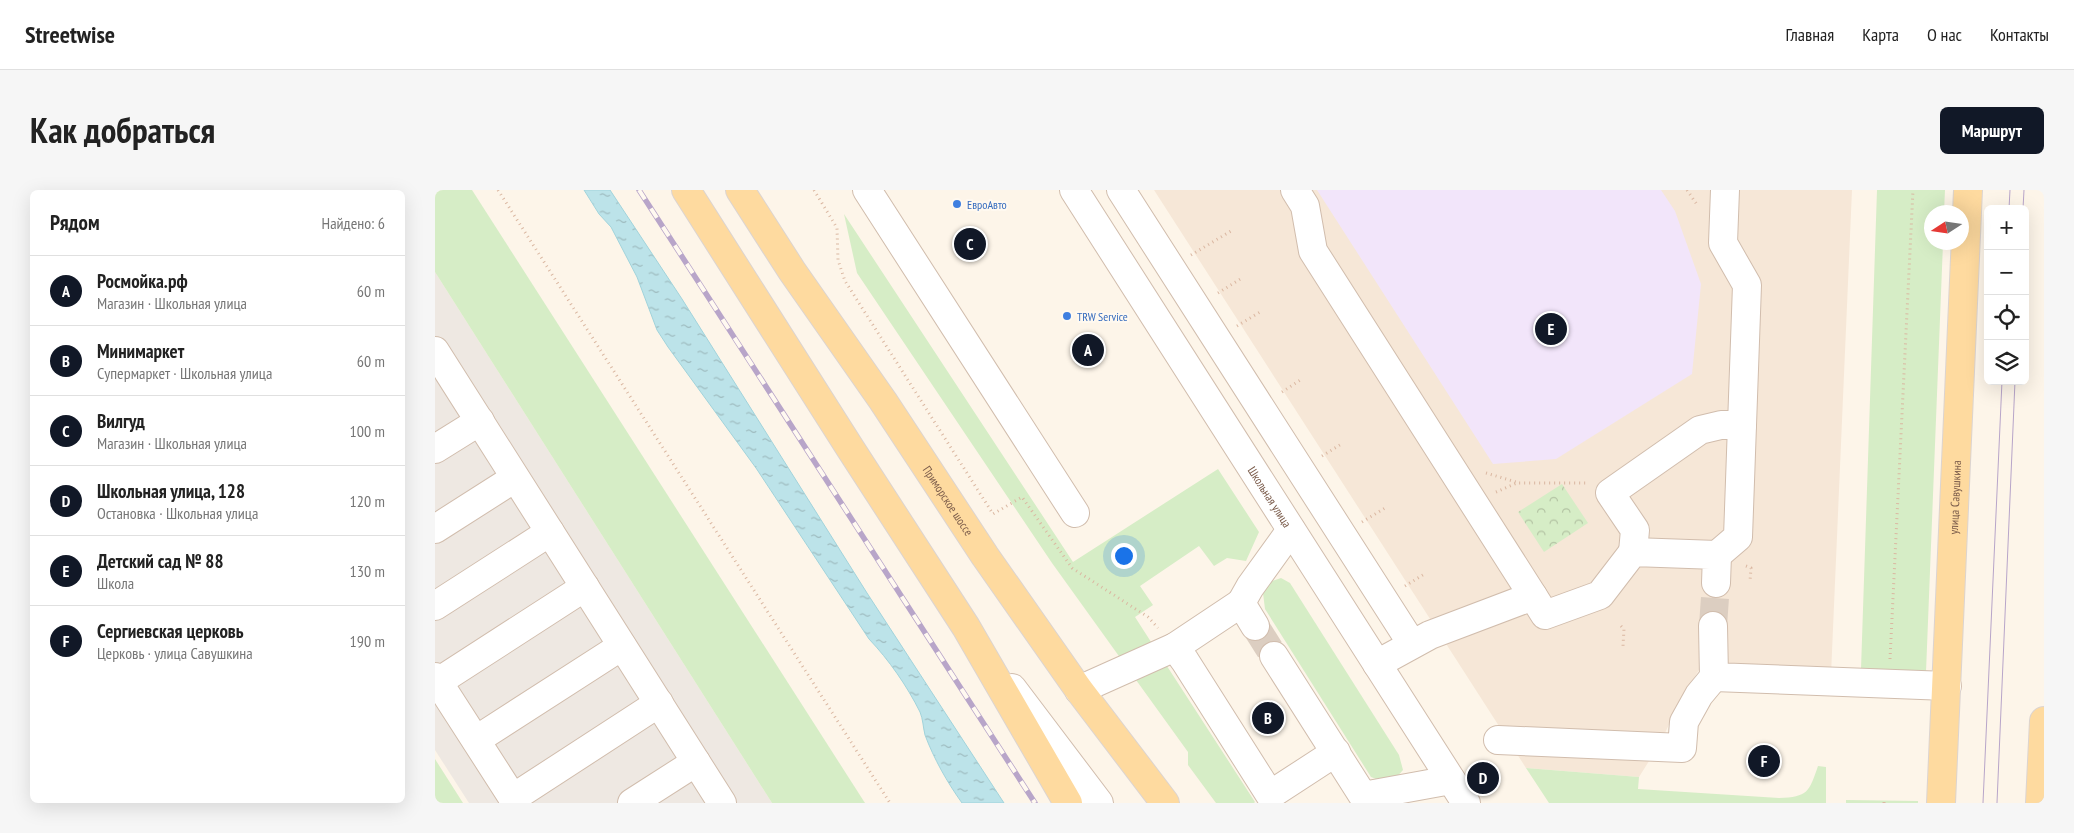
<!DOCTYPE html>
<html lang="ru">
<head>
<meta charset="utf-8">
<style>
	:root { --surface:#fff; --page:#f6f6f6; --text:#222; --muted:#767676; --line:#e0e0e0; --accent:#111827 }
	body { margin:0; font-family:"PT Sans Narrow",sans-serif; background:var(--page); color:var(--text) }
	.controls { position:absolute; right:15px; top:15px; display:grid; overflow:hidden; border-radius:8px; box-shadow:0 5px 20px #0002 }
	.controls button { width:45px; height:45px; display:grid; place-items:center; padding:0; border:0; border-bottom:1px solid var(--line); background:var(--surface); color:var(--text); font:25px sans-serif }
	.compass { position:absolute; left:1489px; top:15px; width:45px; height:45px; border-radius:50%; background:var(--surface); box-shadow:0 5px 20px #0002; rotate:258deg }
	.you { position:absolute; left:688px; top:365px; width:18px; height:18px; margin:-12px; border:4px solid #fff; border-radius:50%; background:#1a73e8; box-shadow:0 0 0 8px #1a73e833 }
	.badge { display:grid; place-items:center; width:32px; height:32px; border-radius:50%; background:var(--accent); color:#fff; font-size:16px; font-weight:700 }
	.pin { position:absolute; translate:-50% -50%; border:2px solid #fff; box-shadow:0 1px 5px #0006 }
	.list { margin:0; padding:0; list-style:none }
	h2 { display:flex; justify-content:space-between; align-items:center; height:65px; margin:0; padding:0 20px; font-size:21px }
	h2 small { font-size:16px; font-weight:400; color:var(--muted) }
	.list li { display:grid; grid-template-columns:32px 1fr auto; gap:15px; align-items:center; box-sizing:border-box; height:70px; padding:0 20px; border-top:1px solid var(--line) }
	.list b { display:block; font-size:19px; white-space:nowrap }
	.list p { margin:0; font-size:16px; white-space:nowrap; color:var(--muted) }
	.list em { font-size:16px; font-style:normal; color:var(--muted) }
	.icon { flex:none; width:28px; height:28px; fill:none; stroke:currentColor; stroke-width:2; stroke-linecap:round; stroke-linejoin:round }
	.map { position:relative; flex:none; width:1609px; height:613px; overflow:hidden; border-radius:8px }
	header { display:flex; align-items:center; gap:30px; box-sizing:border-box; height:70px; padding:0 25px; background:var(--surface); border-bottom:1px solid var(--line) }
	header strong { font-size:24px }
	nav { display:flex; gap:28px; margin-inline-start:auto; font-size:18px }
	.intro { display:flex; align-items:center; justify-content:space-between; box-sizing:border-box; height:120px; padding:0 30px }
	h1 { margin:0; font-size:35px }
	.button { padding:12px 22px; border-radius:8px; background:var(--accent); color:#fff; font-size:18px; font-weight:700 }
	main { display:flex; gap:30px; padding:0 30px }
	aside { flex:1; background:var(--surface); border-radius:8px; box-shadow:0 5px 20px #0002 }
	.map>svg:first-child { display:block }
</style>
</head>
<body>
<header>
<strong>Streetwise</strong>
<nav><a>Главная</a><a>Карта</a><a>О нас</a><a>Контакты</a></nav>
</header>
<div class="intro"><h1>Как добраться</h1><a class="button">Маршрут</a></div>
<main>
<aside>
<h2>Рядом<small>Найдено: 6</small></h2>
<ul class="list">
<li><span class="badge">A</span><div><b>Росмойка.рф</b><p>Магазин · Школьная улица</p></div><em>60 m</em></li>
<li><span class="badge">B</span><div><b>Минимаркет</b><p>Супермаркет · Школьная улица</p></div><em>60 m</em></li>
<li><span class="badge">C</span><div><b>Вилгуд</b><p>Магазин · Школьная улица</p></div><em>100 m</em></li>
<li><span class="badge">D</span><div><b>Школьная улица, 128</b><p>Остановка · Школьная улица</p></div><em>120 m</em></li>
<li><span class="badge">E</span><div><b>Детский сад № 88</b><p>Школа</p></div><em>130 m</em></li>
<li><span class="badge">F</span><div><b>Сергиевская церковь</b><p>Церковь · улица Савушкина</p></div><em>190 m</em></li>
</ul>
</aside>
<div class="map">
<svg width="1609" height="613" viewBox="0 0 1609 613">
	<defs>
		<pattern id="forest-crowns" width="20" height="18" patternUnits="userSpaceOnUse" patternTransform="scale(1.25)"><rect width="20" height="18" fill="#d6edc6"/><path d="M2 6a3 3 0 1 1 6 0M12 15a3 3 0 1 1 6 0" fill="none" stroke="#b3c3a3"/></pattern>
		<pattern id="water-ripples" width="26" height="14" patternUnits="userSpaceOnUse" patternTransform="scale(1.25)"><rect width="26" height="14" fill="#bce3e9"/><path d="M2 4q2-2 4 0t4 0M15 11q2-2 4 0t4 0" fill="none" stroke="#9ebbbf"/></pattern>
	</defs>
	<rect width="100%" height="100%" fill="#fdf5e9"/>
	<!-- residential -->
	<polygon fill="#f6e7d7" points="719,0 1417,0 1396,485 1264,480 1245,510 1226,552 1204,587 1091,578"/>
	<!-- industrial -->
	<polygon fill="#eee8e2" points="0,82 337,613 34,613 0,560"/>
	<!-- education -->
	<polygon fill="#f2e5fa" points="882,0 1226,0 1240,21 1266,94 1257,184 1121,269 1058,274"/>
	<!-- green -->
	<g fill="#d6edc6">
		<polygon points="0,0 37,0 430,613 337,613 0,82"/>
		<polygon points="1442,0 1510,0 1509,22 1496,22 1496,52 1508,53 1491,482 1426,479"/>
		<polygon points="409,24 638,372 783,279 824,342 811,371 792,368 779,376 764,356 705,396 718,415 700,427 718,455 686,469 617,373 422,83"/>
		<path d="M846,388L855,393L964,565L968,580C957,593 952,593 936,587L830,419L828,403L834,392Z"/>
		<polygon points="728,470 820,612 819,613 781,613 753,575 753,562 696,483"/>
		<polygon points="0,569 28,613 0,613"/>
		<path d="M1383,576L1391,577V613H1114L1091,578L1204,587L1203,599L1344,608C1373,607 1374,602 1383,576Z"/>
		<polygon points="1411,610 1483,611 1483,613 1411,613"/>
	</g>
	<!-- forest -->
	<polygon fill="url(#forest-crowns)" points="1127,294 1153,333 1109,362 1083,322"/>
	<!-- water -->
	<path fill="url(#water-ripples)" stroke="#a1d3db" d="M149,0H175L247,109L432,403L569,613H527C512,592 499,569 490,545C488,537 488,529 485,522C472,496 454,470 434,449L321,278L233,157L222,140L202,87L176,37L164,24Z"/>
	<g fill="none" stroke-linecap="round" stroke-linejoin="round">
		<!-- minor-tunnel -->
		<g stroke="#dccec1" stroke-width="28" stroke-dasharray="28 14" stroke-linecap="butt">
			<polyline points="820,436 839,466"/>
			<polyline points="1278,436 1281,393"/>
		</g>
		<defs>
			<g id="minor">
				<polyline points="432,0 640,323"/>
				<path id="s1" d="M639,0L1031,613"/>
				<polyline points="686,0 977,454"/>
				<polyline points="860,0 870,16 878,61 1098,406 995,445 942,474"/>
				<polyline points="0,161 287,613"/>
				<polyline points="0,259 45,231"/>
				<polyline points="0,339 80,288"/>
				<polyline points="1198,362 1200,340 1175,303 1265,240 1286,235 1307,235"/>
				<polyline points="1282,365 1303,347 1312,95 1288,53 1290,0"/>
				<polyline points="1098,406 1110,425 1165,405 1198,362 1282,365 1281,393"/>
				<polyline points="806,413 740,457 750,471 835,605 901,562"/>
				<polyline points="0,416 115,342"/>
				<polyline points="820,436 806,413 815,397 856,340"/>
				<polyline points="1278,436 1279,487 1512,496"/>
				<polyline points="839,466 928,606 1016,590"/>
				<polyline points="0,487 81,613"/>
				<polyline points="3,492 150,397"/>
				<polyline points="577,498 664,613"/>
				<polyline points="644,500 740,457"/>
				<polyline points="41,550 187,456"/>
				<polyline points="1063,550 1247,558 1249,532 1264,505 1279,487"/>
				<polyline points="78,608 224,513"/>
				<polyline points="197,613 261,572"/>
			</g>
			<g id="major">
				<polyline points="251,0 415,258 531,437 633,613"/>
				<path id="s2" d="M305,0L357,81L448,211L550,366L644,500L730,613"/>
				<path id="s3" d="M1506,613L1533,0"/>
				<polyline points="1605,613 1609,531"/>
			</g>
		</defs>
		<!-- minor casing -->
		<use href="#minor" stroke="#d1bdad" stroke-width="30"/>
		<!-- major casing -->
		<use href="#major" stroke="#dcd4d0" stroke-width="30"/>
		<!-- path -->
		<g stroke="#dab7a1" stroke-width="3" stroke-dasharray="1 4" stroke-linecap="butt">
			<polyline points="63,0 455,613"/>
			<polyline points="379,0 402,38 403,70 410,91 558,324 587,307 637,378 713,427 723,438"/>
			<polyline points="1252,0 1263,16"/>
			<polyline points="756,65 796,41"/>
			<polyline points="783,103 807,88"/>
			<polyline points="802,136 825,122"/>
			<polyline points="847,202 867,189"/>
			<polyline points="887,266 908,253"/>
			<polyline points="1051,283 1081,292"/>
			<polyline points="1061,302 1082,293 1152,293"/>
			<polyline points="927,332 950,318"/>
			<polyline points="1311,376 1316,378 1315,391"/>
			<polyline points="970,396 991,383"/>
			<polyline points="1186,436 1189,439 1188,456"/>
			<polyline points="1455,469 1478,0"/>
			<polyline points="1449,613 1449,611"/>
		</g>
		<!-- minor -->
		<use href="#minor" stroke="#fff" stroke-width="28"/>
		<!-- major -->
		<use href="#major" stroke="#feda9f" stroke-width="28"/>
		<!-- tram -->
		<g stroke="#b8a5c9" stroke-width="1">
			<polyline points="1574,19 1575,0"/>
			<polyline points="1588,19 1589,0"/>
			<polyline points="1548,613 1567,191"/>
			<polyline points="1562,613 1580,191"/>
		</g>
		<defs>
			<polyline id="rail" points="204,0 600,613"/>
		</defs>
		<!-- rail casing -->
		<use href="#rail" stroke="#b8a5c9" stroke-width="5.5"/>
		<!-- rail -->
		<use href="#rail" stroke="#fff9f0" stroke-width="4" stroke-dasharray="11" stroke-linecap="butt"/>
	</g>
	<!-- markers -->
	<g fill="#3f7fe0" stroke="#fff9f0" stroke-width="2">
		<circle cx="522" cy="14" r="5"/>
		<circle cx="632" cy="126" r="5"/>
	</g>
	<g text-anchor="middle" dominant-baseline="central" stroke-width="4" stroke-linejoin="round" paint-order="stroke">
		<!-- shop labels -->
		<g font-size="12" fill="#366cbe" stroke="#fff9f0" text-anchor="start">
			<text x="532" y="14">ЕвроАвто</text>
			<text x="642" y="126">TRW Service</text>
		</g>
		<!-- street labels -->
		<g font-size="12" fill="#7a5b4a" stroke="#fff9f0">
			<text stroke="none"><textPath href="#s1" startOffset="364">Школьная улица</textPath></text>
			<text stroke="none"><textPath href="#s3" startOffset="306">улица Савушкина</textPath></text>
			<text stroke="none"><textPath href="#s2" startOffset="374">Приморское шоссе</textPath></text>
		</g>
	</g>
</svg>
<div class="controls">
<button>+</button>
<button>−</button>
<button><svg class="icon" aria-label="locate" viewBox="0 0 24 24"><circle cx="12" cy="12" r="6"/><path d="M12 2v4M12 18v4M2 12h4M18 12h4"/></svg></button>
<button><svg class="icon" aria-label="layers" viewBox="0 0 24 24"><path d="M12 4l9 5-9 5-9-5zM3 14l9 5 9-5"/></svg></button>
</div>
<svg class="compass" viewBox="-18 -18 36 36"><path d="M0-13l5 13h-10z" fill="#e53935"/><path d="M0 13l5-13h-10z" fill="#767676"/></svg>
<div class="you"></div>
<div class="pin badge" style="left:653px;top:160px">A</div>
<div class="pin badge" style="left:833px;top:528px">B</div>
<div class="pin badge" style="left:535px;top:54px">C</div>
<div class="pin badge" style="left:1048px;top:588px">D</div>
<div class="pin badge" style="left:1116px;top:139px">E</div>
<div class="pin badge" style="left:1329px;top:571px">F</div>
</div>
</main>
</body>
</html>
